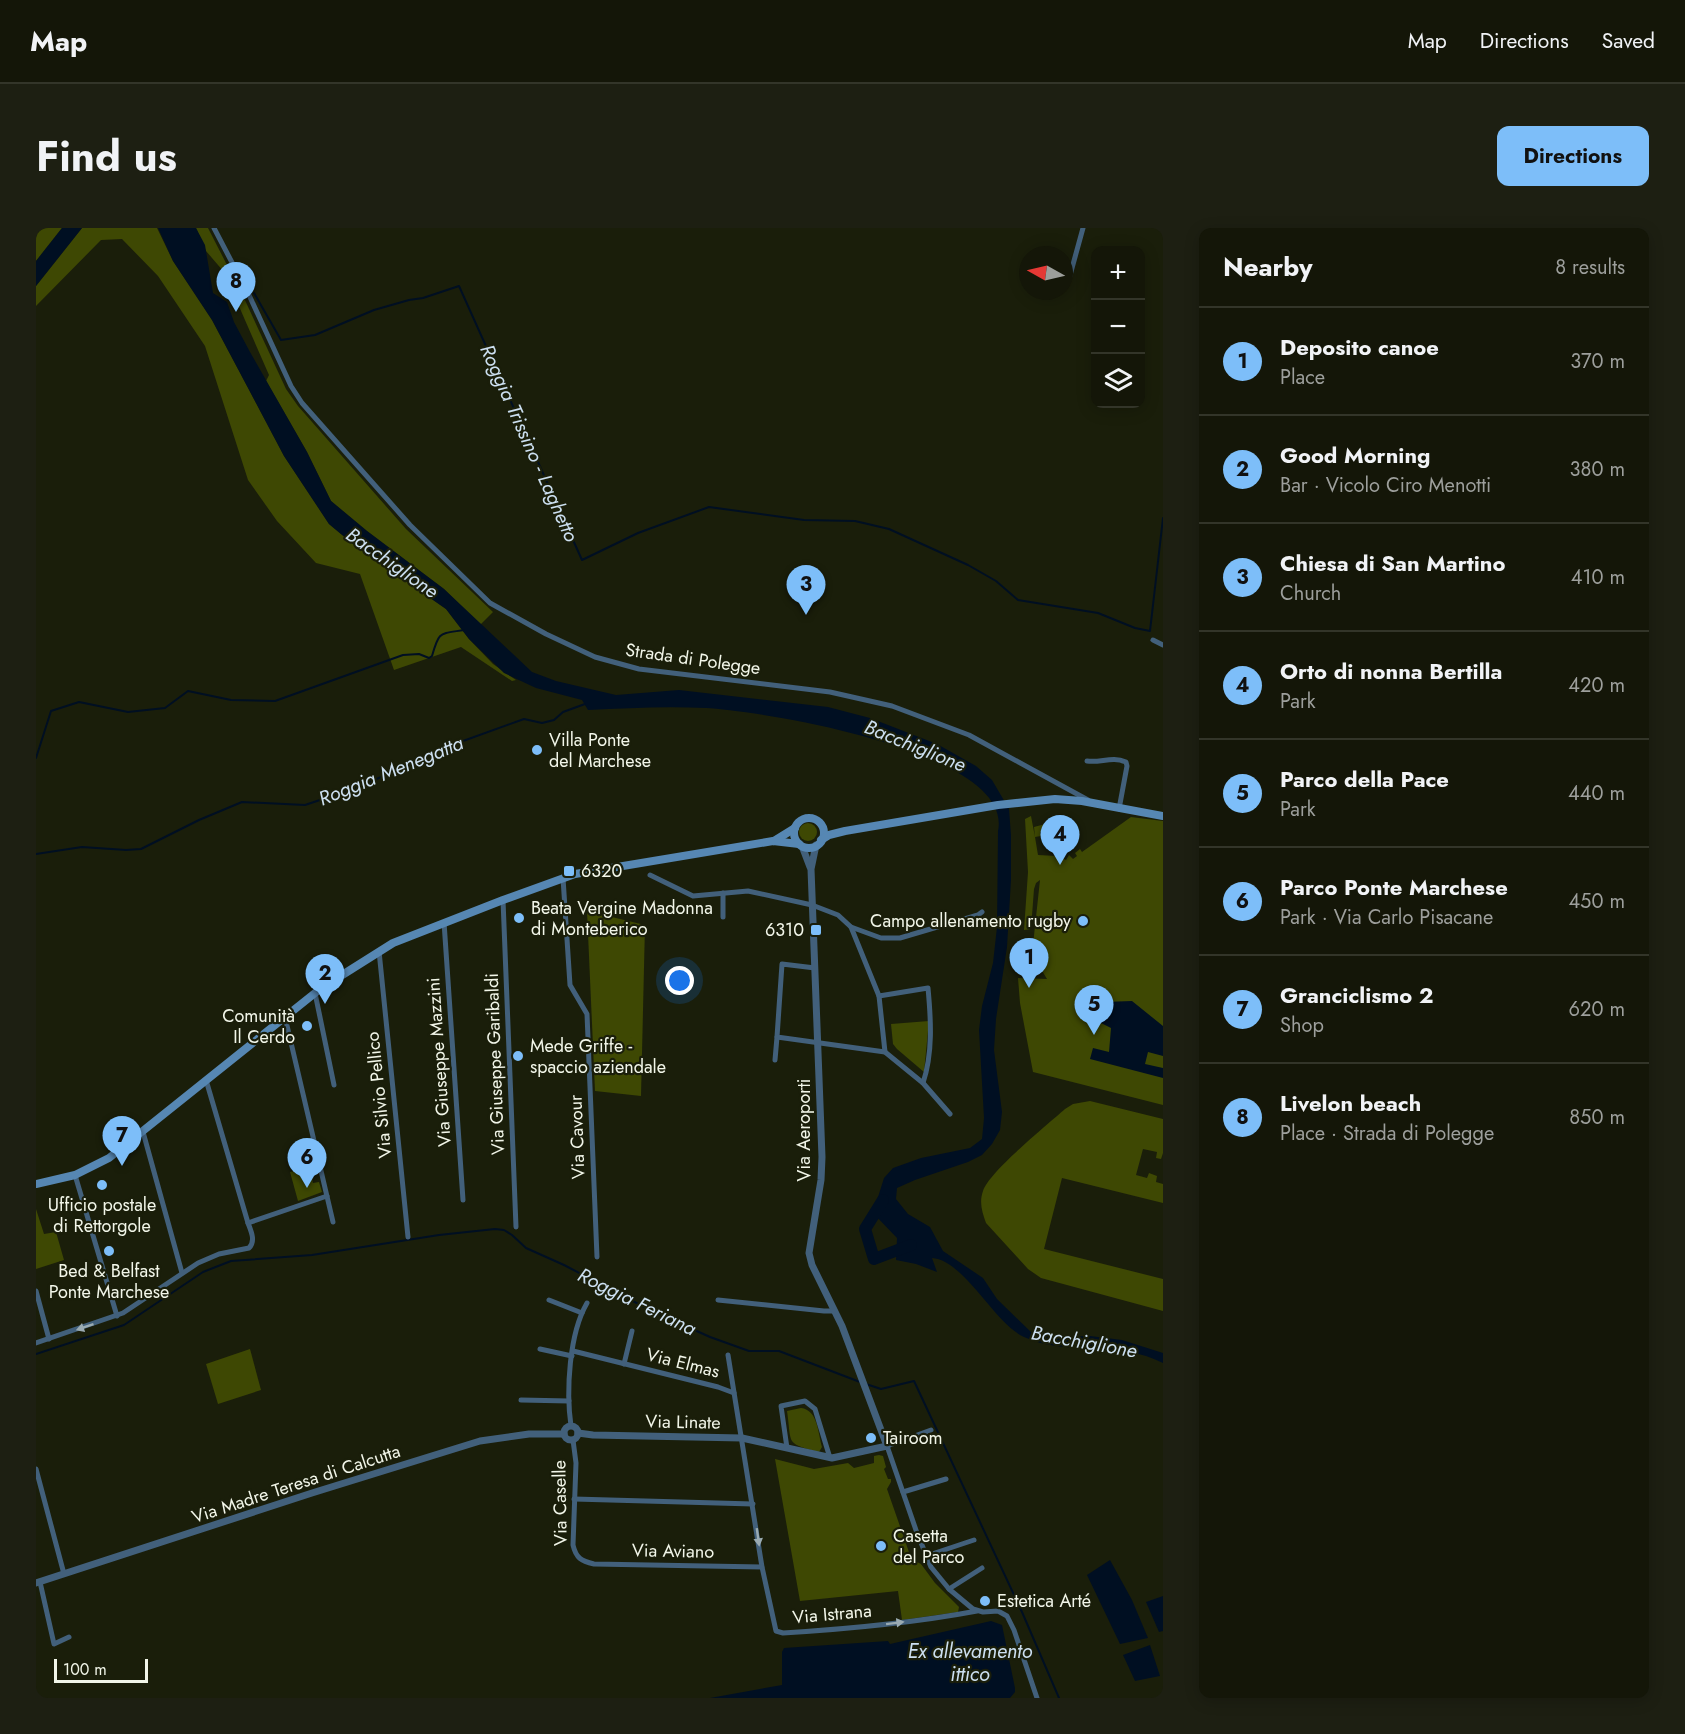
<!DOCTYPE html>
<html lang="en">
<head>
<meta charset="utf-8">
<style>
	:root { --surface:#141608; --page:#1d1f12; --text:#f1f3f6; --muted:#9d9f9c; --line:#333529; --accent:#7dbef9 }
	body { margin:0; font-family:Jost,sans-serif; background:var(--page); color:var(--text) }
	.controls { position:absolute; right:18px; top:18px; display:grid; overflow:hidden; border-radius:12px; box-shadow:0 3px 15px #0003 }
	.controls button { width:54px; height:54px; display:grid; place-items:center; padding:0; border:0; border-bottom:2px solid var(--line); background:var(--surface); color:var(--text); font:30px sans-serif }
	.compass { position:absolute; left:983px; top:18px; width:54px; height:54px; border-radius:50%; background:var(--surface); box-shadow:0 3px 15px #0003; rotate:278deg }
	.scale { position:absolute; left:18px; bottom:15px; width:94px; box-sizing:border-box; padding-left:6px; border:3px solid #f2f6e9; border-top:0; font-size:16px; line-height:21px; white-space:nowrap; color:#f2f6e9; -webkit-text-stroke:4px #1a1e0a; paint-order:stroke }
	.you { position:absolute; left:644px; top:753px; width:21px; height:21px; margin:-15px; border:4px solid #fff; border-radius:50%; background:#1a73e8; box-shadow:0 0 0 9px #1a73e833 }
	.badge { display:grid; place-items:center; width:39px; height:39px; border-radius:50%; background:var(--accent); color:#111; font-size:20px; font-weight:700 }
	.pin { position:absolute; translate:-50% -50px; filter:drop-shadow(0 2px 3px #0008) }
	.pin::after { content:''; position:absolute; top:32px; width:21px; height:18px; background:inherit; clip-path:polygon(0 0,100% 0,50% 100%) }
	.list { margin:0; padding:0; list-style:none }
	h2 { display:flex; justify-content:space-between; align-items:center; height:78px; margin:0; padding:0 24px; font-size:26px }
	h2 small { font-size:20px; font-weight:400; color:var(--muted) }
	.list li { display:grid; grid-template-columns:39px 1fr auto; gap:18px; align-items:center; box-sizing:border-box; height:108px; padding:0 24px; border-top:2px solid var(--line) }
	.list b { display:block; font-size:22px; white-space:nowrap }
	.list p { margin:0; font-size:20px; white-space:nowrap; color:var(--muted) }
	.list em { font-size:20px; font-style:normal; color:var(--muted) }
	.icon { flex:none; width:33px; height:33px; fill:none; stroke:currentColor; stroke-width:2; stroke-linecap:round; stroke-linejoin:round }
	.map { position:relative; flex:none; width:1127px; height:1470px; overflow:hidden; border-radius:12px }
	header { display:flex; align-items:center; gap:36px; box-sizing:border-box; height:84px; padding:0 30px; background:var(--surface); border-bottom:2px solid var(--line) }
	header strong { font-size:28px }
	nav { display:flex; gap:33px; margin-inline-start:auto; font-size:21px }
	.intro { display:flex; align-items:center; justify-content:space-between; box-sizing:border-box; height:144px; padding:0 36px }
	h1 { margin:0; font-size:42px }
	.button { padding:15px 27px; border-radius:12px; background:var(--accent); color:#111; font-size:21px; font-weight:700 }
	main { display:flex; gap:36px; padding:0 36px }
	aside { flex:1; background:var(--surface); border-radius:12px; box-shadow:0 3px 15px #0003 }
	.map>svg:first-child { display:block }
</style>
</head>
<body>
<header>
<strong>Map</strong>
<nav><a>Map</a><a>Directions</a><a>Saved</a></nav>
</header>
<div class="intro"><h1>Find us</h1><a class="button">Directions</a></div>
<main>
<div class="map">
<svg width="1127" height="1470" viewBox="0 0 1127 1470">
	<rect width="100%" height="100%" fill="#1a1e0a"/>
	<!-- green -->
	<g fill="#3e4803">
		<polygon points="0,0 26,0 0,33"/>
		<polygon points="46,0 121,0 137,33 176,92 248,228 293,296 317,316 410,381 433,411 457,436 480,452 476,453 425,419 358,442 324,346 280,335 241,293 212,252 169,118 122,48 86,11 65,12 0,78 0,58"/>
		<polygon points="160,0 172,0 208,70 250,161 262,178 370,301 457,384 444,397 408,361 331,303 295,273 271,224 230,153 233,147 188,44 170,23"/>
		<polygon points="995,588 999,609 998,599 1013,595 1015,602 1004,604 1005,608 999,609 1002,627 1021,628 1026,617 1022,628 1030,632 1033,627 1037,631 1041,628 1039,625 1044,621 1046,624 1095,589 1127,593 1127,877 997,844 984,775 982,750 1011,751 996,726 1004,652 1000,655 998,661 995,701 988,702 992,644 989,591"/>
		<circle cx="772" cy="604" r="9"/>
		<polygon points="551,683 609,697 605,868 559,863"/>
		<polygon points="893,793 888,844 861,821 857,816 855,796"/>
		<path d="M1054,873L1127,891V925L1125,931L1120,930L1121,924L1107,921L1100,947L1111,950L1113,945L1121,948L1120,954L1127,956V975L1026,950L1008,1021L1127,1051V1083L1005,1050L992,1041L950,995C946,984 943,974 947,963C953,944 1011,897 1029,881L1037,876Z"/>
		<polygon points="274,940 277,955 283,954 286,964 262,973 254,944"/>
		<polygon points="0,981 8,1006 20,1004 28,1032 0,1041"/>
		<polygon points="214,1121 225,1162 182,1176 170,1136"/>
		<path d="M765,1180C782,1182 782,1205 786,1219L783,1224C749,1215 756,1217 751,1183Z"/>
		<polygon points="843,1227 847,1228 850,1239 848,1241 852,1251 855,1251 855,1254 851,1261 874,1327 877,1332 885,1336 899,1355 923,1379 922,1384 866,1392 862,1363 764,1373 739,1231 778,1241 812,1235 818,1240 838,1235 838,1228"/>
	</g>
	<!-- water -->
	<g fill="#000f22">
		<polygon points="26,0 46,0 0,58 0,33"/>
		<path d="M122,0H160L169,17L177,65L191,74L198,94L214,124L271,224L295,273L331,303L408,361L496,444L520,453L580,467L643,462L792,479L834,490L901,516L940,538L956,552L973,581L975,607V652L971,719L960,791L958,822L966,884L964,902L956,916L946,927L932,934L879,952L861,960L860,971L872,986L894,999L907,1023L947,1050L961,1071L995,1104L1018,1109L1054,1108L1086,1112L1127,1125V1135C1083,1112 1031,1129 988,1109C958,1095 928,1032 896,1030L901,1044L880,1036L860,1032L861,1010L837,985L848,950L857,940L885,930L934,920L946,911L948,890L943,802L946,778L957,735L961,699L962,603C979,523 725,483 670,480C631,478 591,480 552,482L546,472L500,460L468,445L433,411L410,381L317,316L293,296L248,228L176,92L137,33Z"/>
		<polygon points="1096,773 1127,798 1127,828 1112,824 1109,836 1127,840 1127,850 1054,831 1057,820 1073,824 1075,800 1063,794 1068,774"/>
		<polygon points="1074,1332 1096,1372 1112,1410 1084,1416 1051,1347"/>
		<polygon points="1127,1368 1127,1403 1123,1404 1110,1374"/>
		<polygon points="955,1393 966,1397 979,1460 979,1464 974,1470 674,1470 746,1457 746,1424 748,1420 852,1413 854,1416"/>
		<polygon points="1114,1417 1124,1448 1099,1453 1087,1427"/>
	</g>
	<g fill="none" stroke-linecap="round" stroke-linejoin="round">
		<!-- stream -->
		<g stroke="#000f22" stroke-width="2">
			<polyline points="218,65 245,112 279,107 338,82 373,72 387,70 423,58 546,332 602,305 673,279 768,292 819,293 853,301 932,337 960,353 982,372 1062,385 1099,400 1114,403 1127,290"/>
			<path d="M0,530L15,483L43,474L92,484L129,480L152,463L195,472L239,473L367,427L383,426L393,430L396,428C403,403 403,406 428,402"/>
			<polyline points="0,626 46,619 90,622 105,621 163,592 206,574 269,577 320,560 427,513 488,491 506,495 518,492 527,484 549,476"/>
			<polyline points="0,1126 88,1097 167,1044 195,1033 276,1027 403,1007 459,1001 468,1002 476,1007 490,1020 528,1037 612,1081 674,1109 713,1123 743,1123 824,1154"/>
			<polyline points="830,1156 845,1161 878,1153 986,1384 1023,1470"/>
		</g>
		<!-- river -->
		<polyline stroke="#000f22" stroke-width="12" points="847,972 829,1001 838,1031 875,1017"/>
		<!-- minor -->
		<g stroke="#42607b" stroke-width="5">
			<polyline points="178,0 213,67 255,158 266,175 374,297 454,375 510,406 559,429 603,441 794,464 856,478 933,507 1052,572"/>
			<polyline points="1033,51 1047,0"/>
			<polyline points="1117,412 1127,417"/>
			<path d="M1051,533C1065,535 1076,528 1090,534L1091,538L1083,581"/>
			<polyline points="614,647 657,668 712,663 776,677 802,687 815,699 845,710 864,710 942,687 946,684"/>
			<polyline points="527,650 534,757 551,786 561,1029"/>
			<polyline points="687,665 687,689"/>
			<polyline points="467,672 480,999"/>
			<polyline points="408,694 427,972"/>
			<polyline points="815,699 843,768 849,824"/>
			<polyline points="343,723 372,1009"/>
			<polyline points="779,740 746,736 741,809 849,824 887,855 914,886"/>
			<polyline points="279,765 298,857"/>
			<path d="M843,768L892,760C895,792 897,825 887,855"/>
			<polyline points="249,789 297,994"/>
			<polyline points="739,832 741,809"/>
			<polyline points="170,852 212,995"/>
			<polyline points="107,904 146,1045"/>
			<polyline points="39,947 81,1088"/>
			<polyline points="0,1063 13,1111"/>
			<polyline points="513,1072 546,1085"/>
			<polyline points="682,1072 788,1083 799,1083"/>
			<path d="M0,1115L87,1085L162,1035L183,1026L213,1020C220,1013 215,1003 212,995L291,968"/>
			<polyline points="504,1121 536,1128"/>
			<polyline points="537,1123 682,1159 698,1165"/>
			<path d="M692,1127L726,1339L740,1403L747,1405C812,1401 877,1395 941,1383"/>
			<polyline points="588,1136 596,1103"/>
			<polyline points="485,1172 533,1173"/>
			<path d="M535,1198C530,1163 533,1106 551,1075"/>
			<polyline points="895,1202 851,1218 881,1305 895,1339 913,1361 937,1381 947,1384 962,1383 971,1388 978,1402 1001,1470"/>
			<path d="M537,1212L540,1235L537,1317C540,1330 545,1333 558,1336L726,1339"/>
			<polyline points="751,1220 745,1178 769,1173 779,1181 794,1230"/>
			<polyline points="0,1241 28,1346"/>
			<polyline points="867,1264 910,1251"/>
			<polyline points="538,1271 717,1276"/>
			<polyline points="890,1328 938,1312"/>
			<polyline points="4,1354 18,1416 33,1409"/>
			<polyline points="913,1361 946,1340"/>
		</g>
		<!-- tertiary -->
		<g stroke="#42607b" stroke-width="7">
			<polyline points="766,618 774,639"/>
			<circle cx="535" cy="1205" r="7"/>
			<polyline points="542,1205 557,1207 706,1210 796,1230 851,1218 806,1098 776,1037 773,1025 785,952 786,929 775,641 780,617"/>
			<polyline points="0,1355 276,1265 444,1213 493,1206 528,1206"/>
		</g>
		<!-- secondary -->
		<g stroke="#5687b3" stroke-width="8">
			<circle cx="773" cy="605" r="15"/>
			<polyline points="785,612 793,607 809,603 962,577 1019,571 1046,573 1127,588"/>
			<polyline points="738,613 759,600"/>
			<polyline points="0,956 39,947 73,930 284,761 357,715 467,672 539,646 737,613 763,616"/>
		</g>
	</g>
	<!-- one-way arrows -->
	<defs><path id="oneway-solid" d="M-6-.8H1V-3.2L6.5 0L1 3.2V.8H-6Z" transform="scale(1.5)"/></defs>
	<g fill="#9aabb2">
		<use href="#oneway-solid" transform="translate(49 1099) rotate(161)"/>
		<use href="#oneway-solid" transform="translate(722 1309) rotate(82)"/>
		<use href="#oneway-solid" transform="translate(859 1395) rotate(-7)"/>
	</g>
	<!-- markers -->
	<g fill="#7dbef9" stroke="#1a1e0a" stroke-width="2">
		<circle cx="501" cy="522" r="6"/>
		<rect x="527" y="637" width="12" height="12" rx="3"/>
		<circle cx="483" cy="690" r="6"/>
		<circle cx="1047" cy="693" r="6"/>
		<rect x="774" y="696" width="12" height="12" rx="3"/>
		<circle cx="271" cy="798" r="6"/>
		<circle cx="482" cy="828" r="6"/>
		<circle cx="66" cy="957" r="6"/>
		<circle cx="73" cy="1023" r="6"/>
		<circle cx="835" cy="1210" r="6"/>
		<circle cx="845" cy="1318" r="6"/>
		<circle cx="949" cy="1373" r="6"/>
	</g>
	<g text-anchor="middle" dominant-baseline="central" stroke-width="4.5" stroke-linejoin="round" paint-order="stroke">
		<!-- street labels -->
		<g font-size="18" fill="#f2f6e9" stroke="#1a1e0a">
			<text transform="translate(657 431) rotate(8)">Strada di Polegge</text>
			<text transform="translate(403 834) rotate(-94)">Via Giuseppe Mazzini</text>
			<text transform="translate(459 836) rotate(-92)">Via Giuseppe Garibaldi</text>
			<text transform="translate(343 867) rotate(-96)">Via Silvio Pellico</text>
			<text transform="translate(768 902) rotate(-90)">Via Aeroporti</text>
			<text transform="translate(541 909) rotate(-92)">Via Cavour</text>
			<text transform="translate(647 1135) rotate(14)">Via Elmas</text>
			<text transform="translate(647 1194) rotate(1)">Via Linate</text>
			<text transform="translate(260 1256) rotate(-18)">Via Madre Teresa di Calcutta</text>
			<text transform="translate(524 1275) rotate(-91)">Via Caselle</text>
			<text transform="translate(637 1323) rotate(1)">Via Aviano</text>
			<text transform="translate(796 1386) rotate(-5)">Via Istrana</text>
		</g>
		<!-- poi labels -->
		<g font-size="18" fill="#f2f6e9" stroke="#1a1e0a" text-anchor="start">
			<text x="513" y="512">Villa Ponte<tspan x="513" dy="21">del Marchese</tspan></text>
			<text x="545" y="643">6320</text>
			<text x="495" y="680">Beata Vergine Madonna<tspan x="495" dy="21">di Monteberico</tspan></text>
			<text x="1035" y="693" text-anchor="end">Campo allenamento rugby</text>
			<text x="768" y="702" text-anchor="end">6310</text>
			<text x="259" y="788" text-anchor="end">Comunità<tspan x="259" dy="21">Il Cerdo</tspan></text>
			<text x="494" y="818">Mede Griffe -<tspan x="494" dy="21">spaccio aziendale</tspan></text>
			<text x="66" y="977" text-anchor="middle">Ufficio postale<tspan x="66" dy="21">di Rettorgole</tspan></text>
			<text x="73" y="1043" text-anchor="middle">Bed &amp; Belfast<tspan x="73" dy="21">Ponte Marchese</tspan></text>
			<text x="847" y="1210">Tairoom</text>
			<text x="857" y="1308">Casetta<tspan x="857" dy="21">del Parco</tspan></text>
			<text x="961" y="1373">Estetica Arté</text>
		</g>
		<!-- water labels -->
		<g font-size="20" font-style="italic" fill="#cde0f1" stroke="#1a1e0a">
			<text transform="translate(493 215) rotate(66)">Roggia Trissino - Laghetto</text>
			<text transform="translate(356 335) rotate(35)">Bacchiglione</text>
			<text transform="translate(879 518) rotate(22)">Bacchiglione</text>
			<text transform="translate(355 543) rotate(-22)">Roggia Menegatta</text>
			<text transform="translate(601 1074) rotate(26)">Roggia Feriana</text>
			<text transform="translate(1048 1114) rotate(10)">Bacchiglione</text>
			<text x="934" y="1423">Ex allevamento<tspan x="934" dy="23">ittico</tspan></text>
		</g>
	</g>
</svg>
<div class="controls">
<button>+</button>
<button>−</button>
<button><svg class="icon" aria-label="layers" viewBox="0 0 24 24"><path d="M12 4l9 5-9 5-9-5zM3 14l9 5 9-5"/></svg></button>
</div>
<svg class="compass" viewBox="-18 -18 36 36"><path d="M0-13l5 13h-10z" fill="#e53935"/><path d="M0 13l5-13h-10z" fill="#9d9f9c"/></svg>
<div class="scale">100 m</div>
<div class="you"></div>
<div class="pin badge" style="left:993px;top:760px">1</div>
<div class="pin badge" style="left:289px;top:776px">2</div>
<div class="pin badge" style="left:770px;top:387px">3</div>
<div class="pin badge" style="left:1024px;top:637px">4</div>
<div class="pin badge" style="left:1058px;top:807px">5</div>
<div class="pin badge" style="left:271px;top:960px">6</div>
<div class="pin badge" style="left:86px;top:938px">7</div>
<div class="pin badge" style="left:200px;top:84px">8</div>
</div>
<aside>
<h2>Nearby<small>8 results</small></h2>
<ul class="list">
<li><span class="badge">1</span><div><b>Deposito canoe</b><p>Place</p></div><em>370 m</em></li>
<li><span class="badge">2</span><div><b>Good Morning</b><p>Bar · Vicolo Ciro Menotti</p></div><em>380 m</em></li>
<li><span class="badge">3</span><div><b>Chiesa di San Martino</b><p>Church</p></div><em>410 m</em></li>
<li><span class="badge">4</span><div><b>Orto di nonna Bertilla</b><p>Park</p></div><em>420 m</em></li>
<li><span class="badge">5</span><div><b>Parco della Pace</b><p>Park</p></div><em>440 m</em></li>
<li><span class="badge">6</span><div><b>Parco Ponte Marchese</b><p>Park · Via Carlo Pisacane</p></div><em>450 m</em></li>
<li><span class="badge">7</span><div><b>Granciclismo 2</b><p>Shop</p></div><em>620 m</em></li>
<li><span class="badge">8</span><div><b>Livelon beach</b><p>Place · Strada di Polegge</p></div><em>850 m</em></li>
</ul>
</aside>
</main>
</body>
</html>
